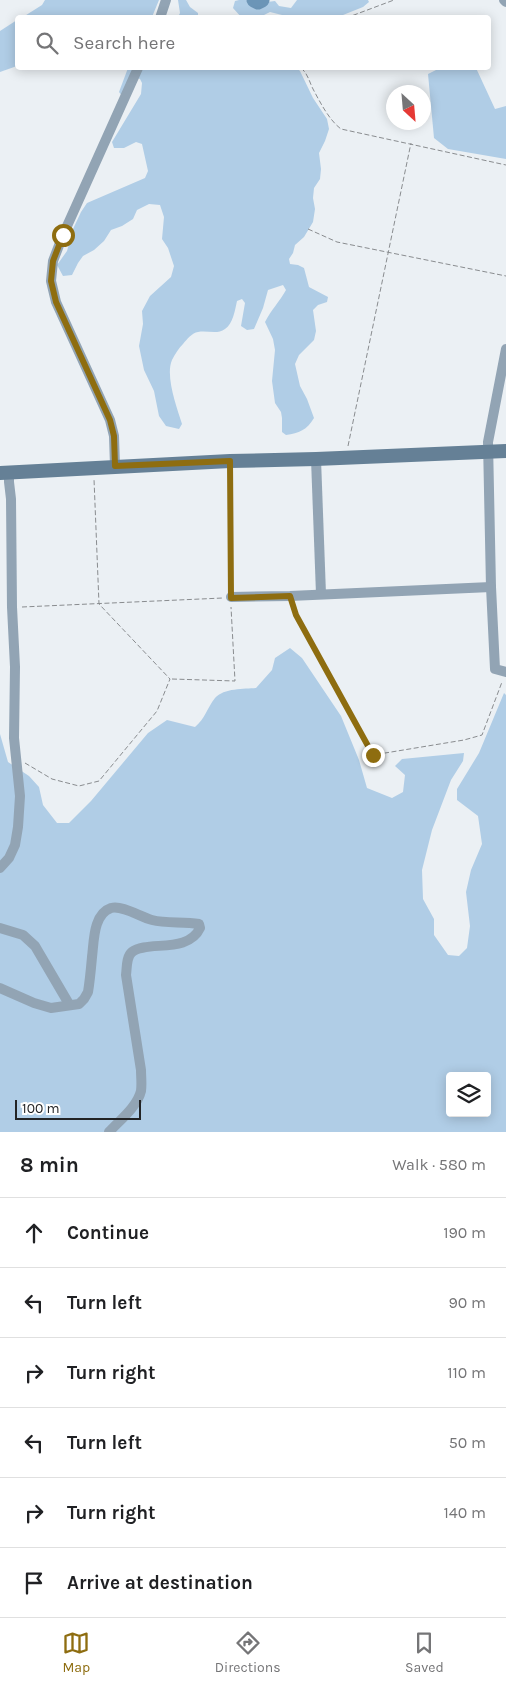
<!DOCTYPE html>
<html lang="en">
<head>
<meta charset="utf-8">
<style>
	:root { --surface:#fff; --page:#f6f6f6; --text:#202124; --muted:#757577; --line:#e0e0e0; --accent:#8e6d10 }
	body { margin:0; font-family:Karla,sans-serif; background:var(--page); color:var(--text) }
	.controls { position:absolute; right:15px; bottom:15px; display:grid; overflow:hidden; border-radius:5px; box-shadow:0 2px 12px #0003 }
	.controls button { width:45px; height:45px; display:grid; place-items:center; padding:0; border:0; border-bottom:1px solid var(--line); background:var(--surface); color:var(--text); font:25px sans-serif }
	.compass { position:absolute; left:386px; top:85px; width:45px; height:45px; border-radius:50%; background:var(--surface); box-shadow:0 2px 12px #0003; rotate:154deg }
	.scale { position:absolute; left:15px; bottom:12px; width:126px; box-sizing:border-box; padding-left:5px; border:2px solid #232426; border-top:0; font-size:14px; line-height:18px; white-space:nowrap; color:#232426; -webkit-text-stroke:4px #fff; paint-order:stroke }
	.stop { position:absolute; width:15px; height:15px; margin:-11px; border:4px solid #8e6d10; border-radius:50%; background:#fff }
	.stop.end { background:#8e6d10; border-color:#fff; box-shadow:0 1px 5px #0008 }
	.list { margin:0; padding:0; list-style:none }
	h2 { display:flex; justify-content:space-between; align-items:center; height:65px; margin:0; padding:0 20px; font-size:21px }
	h2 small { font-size:16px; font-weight:400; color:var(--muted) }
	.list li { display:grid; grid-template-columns:32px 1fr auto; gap:15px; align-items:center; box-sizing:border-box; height:70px; padding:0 20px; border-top:1px solid var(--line) }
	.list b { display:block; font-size:19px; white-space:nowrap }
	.list em { font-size:16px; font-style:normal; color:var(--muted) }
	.icon { flex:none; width:28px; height:28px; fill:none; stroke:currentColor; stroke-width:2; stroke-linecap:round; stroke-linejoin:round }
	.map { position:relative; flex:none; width:506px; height:1132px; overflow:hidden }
	.search { position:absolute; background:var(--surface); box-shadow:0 2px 12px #0003; left:15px; right:15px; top:15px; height:55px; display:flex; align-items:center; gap:12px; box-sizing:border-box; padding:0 18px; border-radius:5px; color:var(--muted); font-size:19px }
	.sheet { height:485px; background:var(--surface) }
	nav { display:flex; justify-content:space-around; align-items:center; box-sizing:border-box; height:70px; border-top:1px solid var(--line); background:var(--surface); font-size:14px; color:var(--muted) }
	nav a { display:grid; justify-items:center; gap:2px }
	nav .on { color:var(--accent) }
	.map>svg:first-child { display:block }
</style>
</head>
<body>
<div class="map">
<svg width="506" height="1132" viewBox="0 0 506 1132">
	<rect width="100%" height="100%" fill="#ebf0f4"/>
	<!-- green -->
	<g fill="#b0cde6" fill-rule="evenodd">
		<polygon points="45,0 159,0 152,17 23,17 42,5"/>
		<polygon points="178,0 186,0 190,7 198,13 198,17 178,17 180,13"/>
		<polygon points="239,0 246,0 253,4 275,1 279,6 291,8 297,0 368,0 369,2 363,7 338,17 290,17 270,12 260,17 242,18 233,8 235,1"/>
		<polygon points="17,20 17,66 0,72 0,31"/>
		<path d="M128,68H182L184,70L187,68H297L300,71L313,98L327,119L329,129L325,141L319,153L321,169L320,179L314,188L313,198L315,209L313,222L304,237L295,245L293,253L289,259L290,264L298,265L304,268L309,287L328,297L327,302L318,305L313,310L316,331L314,340L299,355L295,364L300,386L307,399L314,418C307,430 299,433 286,435L282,432V418L281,412L275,403L272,381L275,350L273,339L265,322C271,310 280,301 286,290L283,285L268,290L263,308L254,329L247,330L241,326L245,303L242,299L237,301C235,310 233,324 225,329C217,335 207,330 198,332C192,333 187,339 183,344C179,348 175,354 172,360C165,376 177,408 182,424L179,429L166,426L159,416L154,391L144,370L139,346L143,324L142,311L150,296L171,277L174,266L168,248L162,239L164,217L160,205L149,204L137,210L133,219L122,226L111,230L104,241L94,250L83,256L78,263L72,275L63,276L57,265L67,251L73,229L81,212L87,203L145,178L148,171L142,144L136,142L124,148H114L112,142L141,94L142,83L140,79L131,76L122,96L119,92Z"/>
		<polygon points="440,68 476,68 495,109 506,106 506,159 448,149 434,138 428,74"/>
		<path d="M290,648L302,658L341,716L359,760L367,788L392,798L403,792L405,775L395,766L402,759L464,753L463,761L451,780L432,830L422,870L423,899L434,919V935L448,955L459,956L467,948L470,926L466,892L471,870L482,844L478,816L457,800V789L479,753L504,693L506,695V1132H0V734L8,762L29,776L39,787L43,805L57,823H69L91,801L148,733L167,720L195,727C205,719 207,708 215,698C224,688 244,689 256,688L272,670L275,658ZM450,1076H487V1113H450Z"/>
	</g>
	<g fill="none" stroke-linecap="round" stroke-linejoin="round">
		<!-- river -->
		<polyline stroke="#6c95b7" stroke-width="15" points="254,0 258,2 262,0"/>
		<!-- path -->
		<g stroke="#898c8f" stroke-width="1" stroke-dasharray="5 2.5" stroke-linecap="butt">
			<polyline points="346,18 394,0"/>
			<path d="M301,68C308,74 309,81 313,89C320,102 329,120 341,129L506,165"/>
			<polyline points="308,229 337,242 506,276"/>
			<polyline points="348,446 411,143"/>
			<polyline points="230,472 231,588"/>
			<polyline points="294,606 297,615 373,755 464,740 482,735 502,682"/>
			<polyline points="22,607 223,598"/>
			<polyline points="172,679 235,681 231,607"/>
			<polyline points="25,763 52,779 79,786 99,781 157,711 170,679 99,604 94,479"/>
		</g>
		<!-- street -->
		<g stroke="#92a4b4" stroke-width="10">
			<polyline points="504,0 506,2"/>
			<polyline points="160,18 166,0"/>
			<polyline points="506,349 488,442 491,587 495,669 506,672"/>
			<polyline points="316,459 321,594"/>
			<polyline points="115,466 114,436 110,420 56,302 51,281 53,261 63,235 138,68"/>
			<polyline points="231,597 290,596 491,587"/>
			<polyline points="0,868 9,858 15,845 18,827 20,796 14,738 15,667 12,607 11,499 9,482 9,473"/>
			<polyline points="0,928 23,935 35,946 69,1004"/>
			<path d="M0,988L34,1003L51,1008L79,1004L84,999L88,992C90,980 91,968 92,957C94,942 93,914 111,908C123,905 140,917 152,920C167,924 183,921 199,924L200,928C188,954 147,940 132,952C126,957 127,968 126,975L141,1070C141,1077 142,1084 141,1091C137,1107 120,1120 109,1132"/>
		</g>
		<!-- secondary -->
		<polyline stroke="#658096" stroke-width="14" points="0,473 230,461 316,459 506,451"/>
	</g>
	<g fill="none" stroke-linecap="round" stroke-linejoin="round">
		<!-- route -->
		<polyline stroke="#8e6d10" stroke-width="6" points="63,235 53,261 51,281 56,302 110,420 114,436 115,466 230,461 231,598 290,596 296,615 373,755"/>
	</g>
</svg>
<div class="controls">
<button><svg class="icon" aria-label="layers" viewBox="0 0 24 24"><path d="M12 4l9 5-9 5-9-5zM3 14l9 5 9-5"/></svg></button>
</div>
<svg class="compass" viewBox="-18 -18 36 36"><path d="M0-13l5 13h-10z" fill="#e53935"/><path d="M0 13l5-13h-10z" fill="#757577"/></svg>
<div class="scale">100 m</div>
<div class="stop" style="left:63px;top:235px"></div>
<div class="stop end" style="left:373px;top:755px"></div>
<div class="search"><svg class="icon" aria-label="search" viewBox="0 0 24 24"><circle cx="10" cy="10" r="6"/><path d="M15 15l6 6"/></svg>Search here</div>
</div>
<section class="sheet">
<h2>8 min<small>Walk · 580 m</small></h2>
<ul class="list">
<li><svg class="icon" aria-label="ahead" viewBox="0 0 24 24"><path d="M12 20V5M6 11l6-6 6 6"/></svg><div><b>Continue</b></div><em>190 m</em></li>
<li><svg class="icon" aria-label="left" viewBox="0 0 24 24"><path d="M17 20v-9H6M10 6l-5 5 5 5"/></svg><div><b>Turn left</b></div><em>90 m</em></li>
<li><svg class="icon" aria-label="right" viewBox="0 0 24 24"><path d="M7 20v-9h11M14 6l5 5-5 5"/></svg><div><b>Turn right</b></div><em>110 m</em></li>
<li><svg class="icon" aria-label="left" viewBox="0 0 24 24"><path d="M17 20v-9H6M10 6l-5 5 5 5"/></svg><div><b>Turn left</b></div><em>50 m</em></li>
<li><svg class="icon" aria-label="right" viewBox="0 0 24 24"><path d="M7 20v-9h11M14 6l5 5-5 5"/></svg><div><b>Turn right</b></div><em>140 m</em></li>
<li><svg class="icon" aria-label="arrive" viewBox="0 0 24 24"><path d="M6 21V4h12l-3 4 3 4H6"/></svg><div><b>Arrive at destination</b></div></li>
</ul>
</section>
<nav>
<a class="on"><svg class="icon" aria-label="map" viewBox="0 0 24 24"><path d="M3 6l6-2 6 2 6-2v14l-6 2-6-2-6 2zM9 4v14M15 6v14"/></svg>Map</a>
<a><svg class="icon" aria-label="directions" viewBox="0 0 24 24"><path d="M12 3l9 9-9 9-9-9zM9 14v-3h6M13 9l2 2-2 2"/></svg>Directions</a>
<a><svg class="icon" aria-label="saved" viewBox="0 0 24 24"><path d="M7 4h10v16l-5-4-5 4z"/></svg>Saved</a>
</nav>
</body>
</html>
